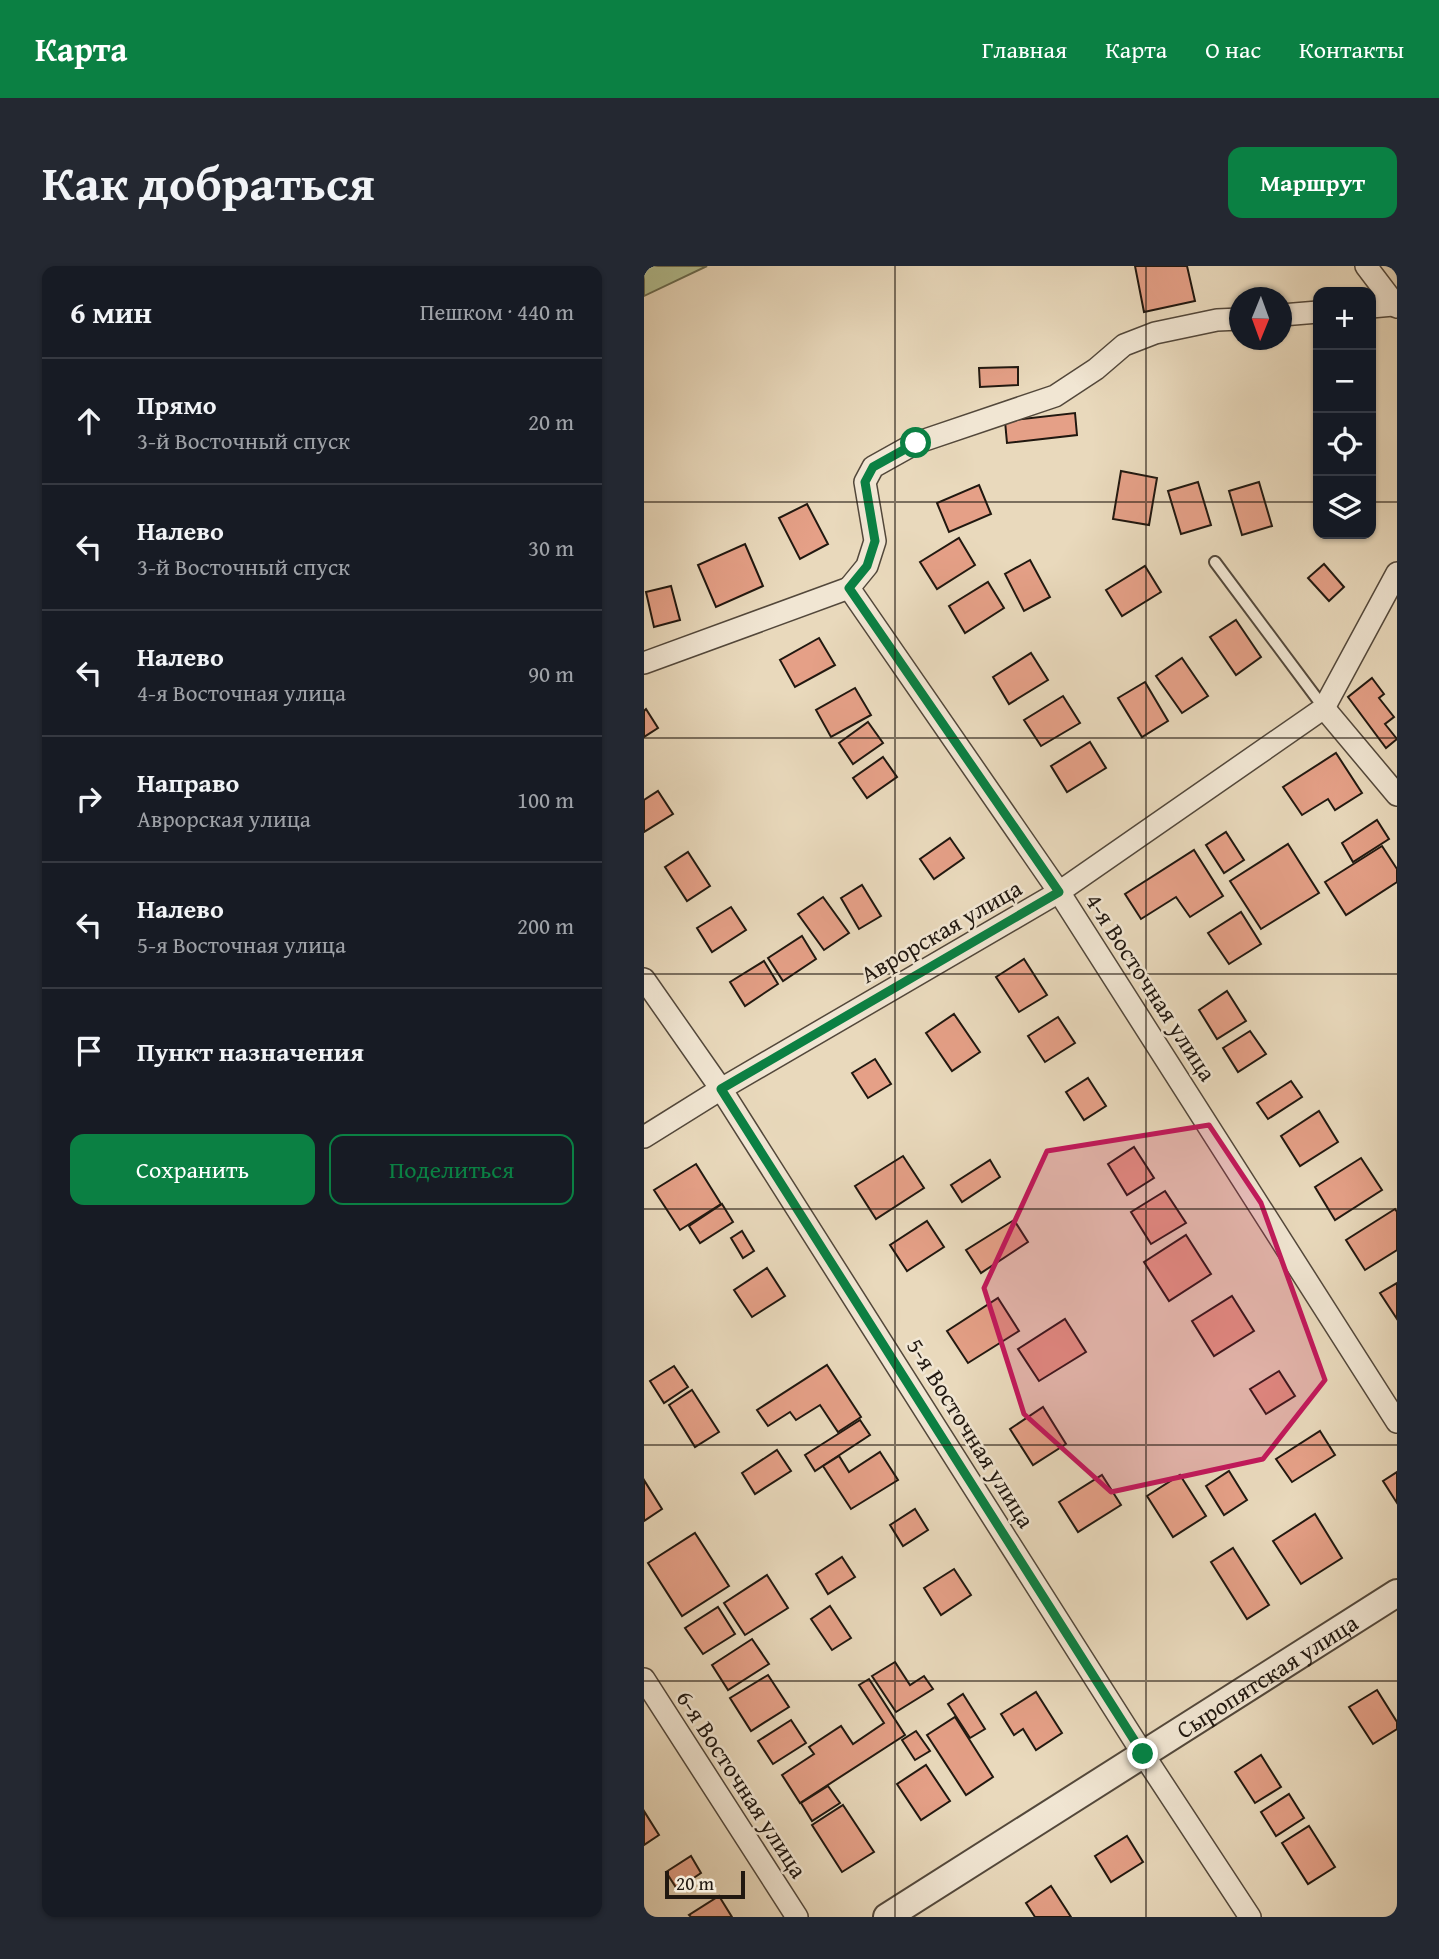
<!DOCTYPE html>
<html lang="ru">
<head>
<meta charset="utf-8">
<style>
	:root { --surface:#171b24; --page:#242831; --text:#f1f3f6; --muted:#9ea1a6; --line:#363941; --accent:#0b8043 }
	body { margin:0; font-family:"Gentium Book Plus",serif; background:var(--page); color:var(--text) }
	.controls { position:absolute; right:21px; top:21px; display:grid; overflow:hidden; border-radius:14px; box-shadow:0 2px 5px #0004 }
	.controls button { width:63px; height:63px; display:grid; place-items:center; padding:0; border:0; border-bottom:2px solid var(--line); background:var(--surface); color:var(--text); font:35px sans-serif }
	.compass { position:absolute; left:585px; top:21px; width:63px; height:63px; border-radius:50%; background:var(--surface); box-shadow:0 2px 5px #0004; rotate:181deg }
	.scale { position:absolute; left:21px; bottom:18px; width:80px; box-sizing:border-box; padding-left:7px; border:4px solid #211810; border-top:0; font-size:19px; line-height:24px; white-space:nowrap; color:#211810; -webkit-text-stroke:5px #f1e6d3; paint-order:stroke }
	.stop { position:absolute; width:21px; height:21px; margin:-16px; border:5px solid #0b8043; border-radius:50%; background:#fff }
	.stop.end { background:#0b8043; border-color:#fff; box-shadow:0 2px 7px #0008 }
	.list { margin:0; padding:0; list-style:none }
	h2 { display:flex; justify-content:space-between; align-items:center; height:91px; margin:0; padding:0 28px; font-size:30px }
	h2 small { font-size:23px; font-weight:400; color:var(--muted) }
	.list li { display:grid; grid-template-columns:46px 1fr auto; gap:21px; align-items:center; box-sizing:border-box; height:126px; padding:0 28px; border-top:2px solid var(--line) }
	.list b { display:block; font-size:26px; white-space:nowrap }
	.list p { margin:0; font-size:23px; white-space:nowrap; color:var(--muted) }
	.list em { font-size:23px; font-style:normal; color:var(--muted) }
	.actions { display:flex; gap:14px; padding:21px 28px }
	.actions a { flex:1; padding:16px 0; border:2px solid var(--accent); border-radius:14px; text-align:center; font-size:24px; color:var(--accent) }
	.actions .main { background:var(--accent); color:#fff }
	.icon { flex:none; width:38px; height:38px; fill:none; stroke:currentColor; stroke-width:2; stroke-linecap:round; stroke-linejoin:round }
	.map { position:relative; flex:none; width:753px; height:1651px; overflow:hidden; border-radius:14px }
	header { display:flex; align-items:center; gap:42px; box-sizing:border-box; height:98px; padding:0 35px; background:var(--accent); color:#fff }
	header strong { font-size:33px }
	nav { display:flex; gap:38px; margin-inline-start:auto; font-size:24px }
	.intro { display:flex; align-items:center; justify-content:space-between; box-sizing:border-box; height:168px; padding:0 42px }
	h1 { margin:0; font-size:49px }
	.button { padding:18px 32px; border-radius:14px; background:var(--accent); color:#fff; font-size:24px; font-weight:700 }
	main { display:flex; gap:42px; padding:0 42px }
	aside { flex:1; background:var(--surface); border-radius:14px; box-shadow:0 2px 5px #0004 }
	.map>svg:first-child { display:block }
</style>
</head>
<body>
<header>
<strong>Карта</strong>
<nav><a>Главная</a><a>Карта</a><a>О нас</a><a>Контакты</a></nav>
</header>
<div class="intro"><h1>Как добраться</h1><a class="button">Маршрут</a></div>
<main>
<aside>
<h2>6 мин<small>Пешком · 440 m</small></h2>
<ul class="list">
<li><svg class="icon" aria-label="ahead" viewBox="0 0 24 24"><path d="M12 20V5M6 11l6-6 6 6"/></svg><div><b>Прямо</b><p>3-й Восточный спуск</p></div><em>20 m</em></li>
<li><svg class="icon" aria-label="left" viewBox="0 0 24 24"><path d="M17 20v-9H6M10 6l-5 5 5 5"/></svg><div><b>Налево</b><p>3-й Восточный спуск</p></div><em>30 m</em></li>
<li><svg class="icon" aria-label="left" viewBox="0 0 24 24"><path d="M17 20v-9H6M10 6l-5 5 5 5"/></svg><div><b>Налево</b><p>4-я Восточная улица</p></div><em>90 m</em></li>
<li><svg class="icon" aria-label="right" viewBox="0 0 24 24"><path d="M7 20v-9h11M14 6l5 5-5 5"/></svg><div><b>Направо</b><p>Аврорская улица</p></div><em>100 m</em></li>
<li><svg class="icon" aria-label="left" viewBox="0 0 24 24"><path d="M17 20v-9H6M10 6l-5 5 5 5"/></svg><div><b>Налево</b><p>5-я Восточная улица</p></div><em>200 m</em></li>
<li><svg class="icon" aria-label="arrive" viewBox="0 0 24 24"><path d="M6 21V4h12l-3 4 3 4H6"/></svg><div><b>Пункт назначения</b></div></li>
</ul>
<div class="actions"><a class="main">Сохранить</a><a>Поделиться</a></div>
</aside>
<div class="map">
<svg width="753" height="1651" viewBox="0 0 753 1651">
	<rect width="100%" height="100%" fill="#e9d9bc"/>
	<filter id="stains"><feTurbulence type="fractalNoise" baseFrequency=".00286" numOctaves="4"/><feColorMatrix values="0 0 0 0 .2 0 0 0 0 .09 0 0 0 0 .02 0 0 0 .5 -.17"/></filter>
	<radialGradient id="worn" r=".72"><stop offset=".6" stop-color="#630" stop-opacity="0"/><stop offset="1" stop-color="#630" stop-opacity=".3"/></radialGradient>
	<!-- green -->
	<polygon fill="#b4c092" stroke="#6a6c51" stroke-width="2" points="0,0 63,0 0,30"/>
	<!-- building -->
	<g fill="#e5a087" stroke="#211810" stroke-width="2">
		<polygon points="491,0 543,0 551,35 500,46"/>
		<polygon points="374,101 374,119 336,121 335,102"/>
		<polygon points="431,147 433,169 363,177 361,155"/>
		<polygon points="477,205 513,212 505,259 469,253"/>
		<polygon points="554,216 567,259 537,268 524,225"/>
		<polygon points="615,216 628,260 598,269 585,225"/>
		<polygon points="335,219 347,248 305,266 293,237"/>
		<polygon points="163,238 184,278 156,293 135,252"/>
		<polygon points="315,272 331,299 293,323 276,296"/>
		<polygon points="101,278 119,320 72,341 54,299"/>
		<polygon points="386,294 406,331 380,345 361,308"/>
		<polygon points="680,298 700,321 685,335 664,312"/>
		<polygon points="501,300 517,326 478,350 462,324"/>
		<polygon points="344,316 360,342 321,367 305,340"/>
		<polygon points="27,320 36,354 10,361 2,326"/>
		<polygon points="592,354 617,391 592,409 566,371"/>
		<polygon points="175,372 191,399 151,421 136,394"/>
		<polygon points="387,387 404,414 365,438 349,411"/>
		<polygon points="538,392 564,430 538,447 512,410"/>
		<polygon points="728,412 740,428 735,432 750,451 741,458 753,473 742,482 704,431"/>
		<polygon points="501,416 524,455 498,471 474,432"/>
		<polygon points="211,422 227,449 187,471 172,444"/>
		<polygon points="419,430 436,457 397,480 380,454"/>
		<polygon points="2,443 14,462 0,471 0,445"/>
		<polygon points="224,456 239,477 209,498 195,477"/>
		<polygon points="446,476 462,502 423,526 407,500"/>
		<polygon points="692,487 718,527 691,544 684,533 658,549 639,521"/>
		<polygon points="239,491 253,511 223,532 209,512"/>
		<polygon points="14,525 29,548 0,566 0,534"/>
		<polygon points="733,554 745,573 709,596 698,577"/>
		<polygon points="582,566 600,594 580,607 562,579"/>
		<polygon points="306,572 320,592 290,613 276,593"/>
		<polygon points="644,578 675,627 617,663 586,615"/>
		<polygon points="738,580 753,603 753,616 702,649 681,616"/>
		<polygon points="550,584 579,630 546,651 532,631 497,653 481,628"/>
		<polygon points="44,586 66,620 43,635 21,601"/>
		<polygon points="218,619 237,650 215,663 197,632"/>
		<polygon points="179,631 205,667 180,684 154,648"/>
		<polygon points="87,641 102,664 68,686 53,662"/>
		<polygon points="597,646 617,678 585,698 564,667"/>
		<polygon points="158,670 172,693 139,715 124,692"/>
		<polygon points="380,693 403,729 375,746 352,711"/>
		<polygon points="120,695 134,718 101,740 86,716"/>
		<polygon points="583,725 602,755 573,773 555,744"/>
		<polygon points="310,748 336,786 308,805 282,767"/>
		<polygon points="414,751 431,777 401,796 384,770"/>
		<polygon points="606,765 622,788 594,806 579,782"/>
		<polygon points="231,793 247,818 224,832 208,807"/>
		<polygon points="444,812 462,840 440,854 422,826"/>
		<polygon points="647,815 658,831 624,853 613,837"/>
		<polygon points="675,845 694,876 656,900 637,870"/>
		<polygon points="490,881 510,912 483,929 464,898"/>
		<polygon points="259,890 280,922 232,953 211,920"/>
		<polygon points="717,892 738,924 691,954 671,921"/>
		<polygon points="346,894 356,911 318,936 307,919"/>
		<polygon points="52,898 77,938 36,964 10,924"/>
		<polygon points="521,925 542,957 507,978 487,946"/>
		<polygon points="78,938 89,956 56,977 45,960"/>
		<polygon points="751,943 753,946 753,984 721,1004 702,974"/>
		<polygon points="370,954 384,976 337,1007 322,984"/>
		<polygon points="283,955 300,981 263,1005 246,979"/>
		<polygon points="98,965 110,985 99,992 87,972"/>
		<polygon points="542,969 567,1008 525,1035 500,996"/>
		<polygon points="123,1002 141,1030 108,1051 90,1024"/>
		<polygon points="753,1017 753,1053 736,1027"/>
		<polygon points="588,1030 610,1065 570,1090 548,1055"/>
		<polygon points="354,1032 375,1065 324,1097 303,1065"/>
		<polygon points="421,1053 442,1086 395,1115 374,1083"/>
		<polygon points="183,1099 217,1151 194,1166 176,1139 152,1154 146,1146 124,1160 113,1144"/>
		<polygon points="30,1100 44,1121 20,1137 6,1115"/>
		<polygon points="635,1105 651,1130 622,1148 606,1123"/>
		<polygon points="48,1124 75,1166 51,1181 25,1139"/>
		<polygon points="399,1141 422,1178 389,1199 366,1163"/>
		<polygon points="216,1154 226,1169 171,1205 161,1189"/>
		<polygon points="676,1165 691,1189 648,1216 632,1193"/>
		<polygon points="133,1184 147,1205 111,1228 98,1207"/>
		<polygon points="236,1186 254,1214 207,1243 179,1200 195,1190 205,1206"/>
		<polygon points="585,1205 603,1234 580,1249 562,1220"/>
		<polygon points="753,1206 753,1237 739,1215"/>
		<polygon points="458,1209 477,1239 434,1266 415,1236"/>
		<polygon points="536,1209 562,1250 529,1271 503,1230"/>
		<polygon points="0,1214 18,1243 0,1255"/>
		<polygon points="271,1243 284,1264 259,1280 246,1259"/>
		<polygon points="671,1248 698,1292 657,1318 629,1275"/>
		<polygon points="51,1267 85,1320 38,1350 4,1297"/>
		<polygon points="589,1282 625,1339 603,1353 567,1296"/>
		<polygon points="198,1291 211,1311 184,1328 172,1308"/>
		<polygon points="310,1303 327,1329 297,1349 280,1322"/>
		<polygon points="123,1309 144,1342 101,1369 80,1337"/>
		<polygon points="186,1340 207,1372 188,1384 167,1353"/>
		<polygon points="74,1341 91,1368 59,1388 41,1362"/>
		<polygon points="108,1373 125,1398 84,1424 68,1399"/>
		<polygon points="251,1396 266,1419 280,1410 289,1423 252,1446 228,1410"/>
		<polygon points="124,1409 145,1441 107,1465 86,1432"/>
		<polygon points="225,1413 261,1469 156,1537 138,1509 170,1488 165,1481 197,1460 209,1478 240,1457 215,1419"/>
		<polygon points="733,1424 753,1456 753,1463 729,1478 705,1441"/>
		<polygon points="392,1426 418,1467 392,1484 379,1463 370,1469 357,1448"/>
		<polygon points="319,1428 341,1463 326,1472 304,1438"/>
		<polygon points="311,1451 349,1511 322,1529 283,1469"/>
		<polygon points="147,1454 162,1477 129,1498 114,1475"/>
		<polygon points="272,1465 286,1485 271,1494 258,1474"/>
		<polygon points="617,1489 637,1521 611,1537 591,1506"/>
		<polygon points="282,1499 306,1535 277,1554 253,1518"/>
		<polygon points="184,1520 196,1537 168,1555 157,1537"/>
		<polygon points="645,1528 660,1552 632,1570 617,1546"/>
		<polygon points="199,1539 230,1586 198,1606 168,1559"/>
		<polygon points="0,1545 15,1569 0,1579"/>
		<polygon points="665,1560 691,1601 664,1618 638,1577"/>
		<polygon points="483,1570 499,1596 467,1616 451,1590"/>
		<polygon points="47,1590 57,1607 33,1623 22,1606"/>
		<polygon points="407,1620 427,1651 391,1651 382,1637"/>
		<polygon points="75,1630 88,1651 47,1651 45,1649"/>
	</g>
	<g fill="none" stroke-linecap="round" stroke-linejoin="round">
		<defs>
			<polyline id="service" points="571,296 680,442"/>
			<g id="minor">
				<polyline points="722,0 753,41"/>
				<polyline points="727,41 749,39"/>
				<polyline points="638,49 674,46"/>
				<polyline points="205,322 415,626 753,1156"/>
				<polyline points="205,322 223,300 231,275 221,216 229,201 272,177 411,130 452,103 480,79 511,67 573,54 596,53"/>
				<polyline points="0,397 205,322"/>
				<polyline points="680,442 753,529"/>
				<polyline points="0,713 77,823 499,1488 606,1651"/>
				<polyline points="0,871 77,823 415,626 680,442 753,307"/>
				<polyline points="0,1413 153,1651"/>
			</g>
			<g id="tertiary">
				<path id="s1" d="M243,1651L753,1327"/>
			</g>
		</defs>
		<!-- service casing -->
		<use href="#service" stroke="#53483b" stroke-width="14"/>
		<!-- minor casing -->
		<use href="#minor" stroke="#53483b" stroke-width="24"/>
		<!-- tertiary casing -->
		<use href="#tertiary" stroke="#53483b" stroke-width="30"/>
		<!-- service -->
		<use href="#service" stroke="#f1e6d3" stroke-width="10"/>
		<!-- minor -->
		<use href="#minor" stroke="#f1e6d3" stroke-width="21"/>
		<!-- tertiary -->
		<use href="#tertiary" stroke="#f1e6d3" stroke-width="26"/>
	</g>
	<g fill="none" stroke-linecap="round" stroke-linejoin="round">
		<!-- route -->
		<polyline stroke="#0b8043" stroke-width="9" points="272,177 229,201 221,216 231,275 223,300 205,322 415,626 77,823 499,1488"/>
	</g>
	<!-- marked area -->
	<path fill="#c2185b" fill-opacity="0.2" stroke="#c2185b" stroke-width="5" stroke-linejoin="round" d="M565,859L617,937L681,1114L619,1193L467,1226L380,1148L340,1022L403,885Z"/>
	<!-- grid -->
	<path fill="none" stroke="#211810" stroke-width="2" stroke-opacity="0.55" d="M251,0V1651M502,0V1651M0,236H674M727,236H753M0,472H753M0,708H753M0,943H753M0,1179H753M0,1415H753"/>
	<g text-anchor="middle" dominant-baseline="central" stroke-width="5" stroke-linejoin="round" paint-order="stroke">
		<!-- street labels -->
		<g font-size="24" fill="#211810" stroke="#f1e6d3">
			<text transform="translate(297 665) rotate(-30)">Аврорская улица</text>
			<text transform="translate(507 721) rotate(57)">4-я Восточная улица</text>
			<text transform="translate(327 1167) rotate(58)">5-я Восточная улица</text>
			<text stroke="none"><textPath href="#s1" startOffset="450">Сыропятская улица</textPath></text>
			<text transform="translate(98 1518) rotate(57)">6-я Восточная улица</text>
		</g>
	</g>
	<rect width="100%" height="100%" filter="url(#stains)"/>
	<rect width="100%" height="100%" fill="url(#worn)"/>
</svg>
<div class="controls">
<button>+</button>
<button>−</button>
<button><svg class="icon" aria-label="locate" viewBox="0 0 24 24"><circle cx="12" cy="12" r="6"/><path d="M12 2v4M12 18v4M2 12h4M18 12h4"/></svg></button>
<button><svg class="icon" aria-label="layers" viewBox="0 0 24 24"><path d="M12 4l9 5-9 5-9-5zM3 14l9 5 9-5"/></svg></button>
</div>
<svg class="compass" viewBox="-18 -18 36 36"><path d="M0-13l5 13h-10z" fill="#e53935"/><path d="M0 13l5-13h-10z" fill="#9ea1a6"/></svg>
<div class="scale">20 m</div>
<div class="stop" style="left:272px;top:177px"></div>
<div class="stop end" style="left:499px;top:1488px"></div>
</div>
</main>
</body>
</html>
